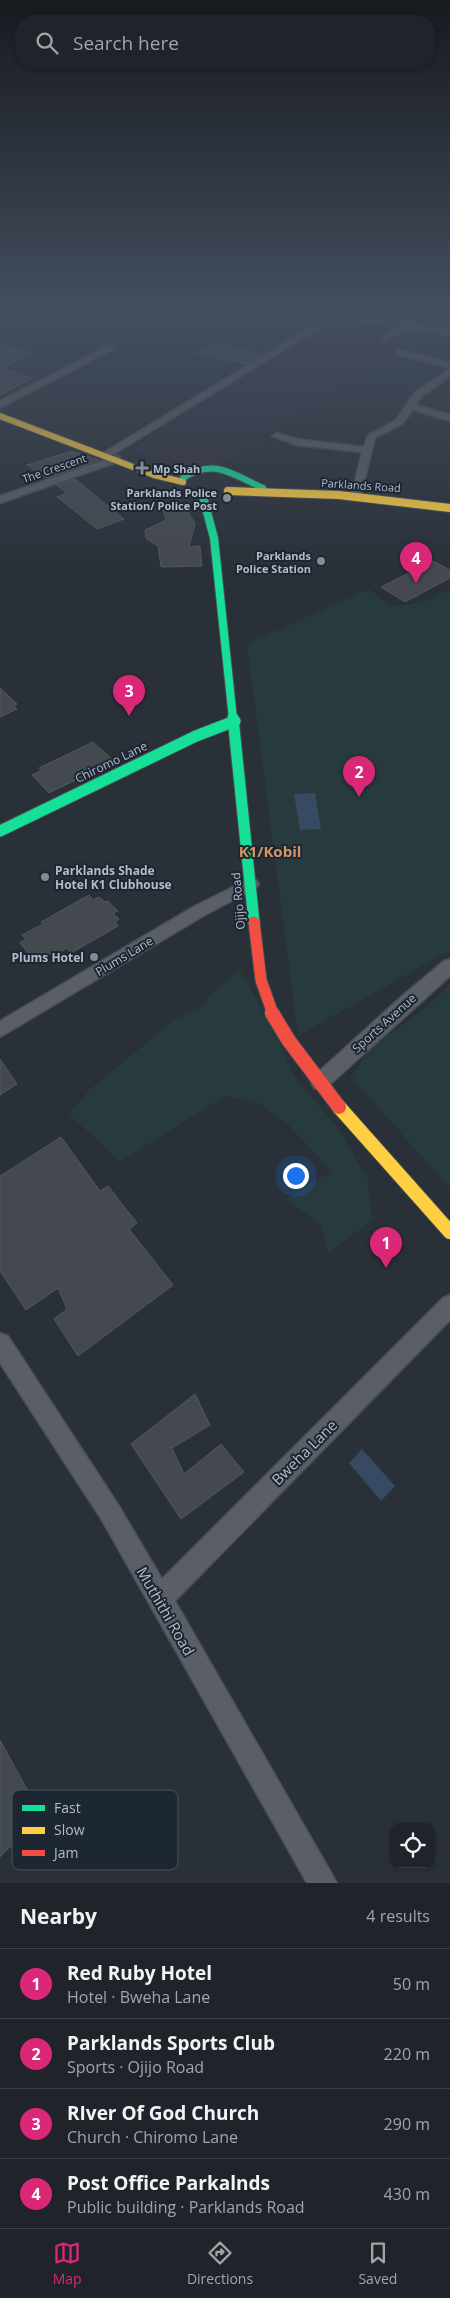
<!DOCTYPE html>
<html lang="en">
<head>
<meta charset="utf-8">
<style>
	:root { --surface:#20242a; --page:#282c32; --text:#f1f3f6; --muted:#a2a4a8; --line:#3d4147; --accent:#db2777 }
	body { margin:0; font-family:"Open Sans",sans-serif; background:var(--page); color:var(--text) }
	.controls { position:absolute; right:15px; bottom:15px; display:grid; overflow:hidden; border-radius:10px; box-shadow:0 1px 4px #0004 }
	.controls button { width:45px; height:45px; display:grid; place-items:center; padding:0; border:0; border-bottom:1px solid var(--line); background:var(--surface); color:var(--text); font:25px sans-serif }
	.you { position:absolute; left:295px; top:1175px; width:18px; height:18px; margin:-12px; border:4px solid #fff; border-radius:50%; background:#1a73e8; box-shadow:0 0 0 8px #1a73e833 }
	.badge { display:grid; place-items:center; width:32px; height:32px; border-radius:50%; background:var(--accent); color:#fff; font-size:16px; font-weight:700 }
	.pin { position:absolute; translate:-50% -41px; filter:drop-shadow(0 1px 2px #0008) }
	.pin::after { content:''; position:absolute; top:26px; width:18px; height:15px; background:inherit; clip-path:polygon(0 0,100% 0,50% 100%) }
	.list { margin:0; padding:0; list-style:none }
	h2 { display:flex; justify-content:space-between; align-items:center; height:65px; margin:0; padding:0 20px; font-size:21px }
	h2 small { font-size:16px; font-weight:400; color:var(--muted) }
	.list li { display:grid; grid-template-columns:32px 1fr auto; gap:15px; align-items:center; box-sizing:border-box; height:70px; padding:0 20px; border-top:1px solid var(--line) }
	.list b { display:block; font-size:19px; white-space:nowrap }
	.list p { margin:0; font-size:16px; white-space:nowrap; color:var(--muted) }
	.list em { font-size:16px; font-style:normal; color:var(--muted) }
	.icon { flex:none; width:28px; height:28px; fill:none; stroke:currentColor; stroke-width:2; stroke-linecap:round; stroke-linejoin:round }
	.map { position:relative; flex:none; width:450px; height:1883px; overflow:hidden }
	.search { position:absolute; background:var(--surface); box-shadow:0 1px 4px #0004; left:15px; right:15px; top:15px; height:55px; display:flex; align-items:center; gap:12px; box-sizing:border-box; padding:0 18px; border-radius:20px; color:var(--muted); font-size:19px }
	.sheet { height:345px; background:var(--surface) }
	nav { display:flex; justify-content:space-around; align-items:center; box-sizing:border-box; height:70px; border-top:1px solid var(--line); background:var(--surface); font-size:14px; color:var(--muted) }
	nav a { display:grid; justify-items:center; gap:2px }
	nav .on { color:var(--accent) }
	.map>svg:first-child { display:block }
</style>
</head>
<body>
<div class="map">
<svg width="450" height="1883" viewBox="0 0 450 1883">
	<rect width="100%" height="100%" fill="#2a3038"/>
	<!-- medical -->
	<polygon fill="#31303e" points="326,325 401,345 220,465 175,467 129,450"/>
	<!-- green -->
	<g fill="#273a3e">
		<polygon points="450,588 450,950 298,1036 247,644 369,589 389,606 422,603"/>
		<polygon points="239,969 277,1035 294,1076 339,1129 368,1180 372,1220 328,1253 322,1226 286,1199 331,1171 288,1124 257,1102 225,1096 120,1162 69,1114 88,1091 175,1019 203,1007 211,993 227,981"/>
		<polygon points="450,985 450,1188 351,1077 370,1049 428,1006"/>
	</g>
	<!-- water -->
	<g fill="#384963">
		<polygon points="315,793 321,829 300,830 294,794"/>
		<polygon points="362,1449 395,1486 381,1501 349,1463"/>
	</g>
	<!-- building -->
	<g fill="#444950" stroke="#52575f">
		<polygon points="215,342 262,355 246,364 197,353"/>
		<polygon points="0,343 31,353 2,368 33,378 0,395"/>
		<polygon points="72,451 98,460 46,478 27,465"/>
		<polygon points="75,479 124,519 97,529 57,497 67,493 56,485"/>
		<polygon points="186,508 195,524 189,547 200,546 202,566 161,567 158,546 146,538 145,530 166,520 163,510"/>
		<polygon points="433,561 450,570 450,578 405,602 381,587"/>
		<polygon points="0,688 17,704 14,706 17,709 0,717"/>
		<polygon points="93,742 114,761 49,793 32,775 42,770 39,768"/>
		<polygon points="89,895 93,900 99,897 105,902 108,901 118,911 113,913 119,919 115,922 118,926 71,953 67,948 60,952 58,949 43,958 39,953 33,957 29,954 20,943 26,939 22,935 43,924 41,922"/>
		<polygon points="0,1059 17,1084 0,1095"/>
		<polygon points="61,1137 100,1191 108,1186 137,1223 129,1229 173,1285 78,1356 54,1319 67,1309 58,1288 26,1310 0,1271 0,1176"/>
		<polygon points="195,1394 210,1425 172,1448 184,1474 221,1444 244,1472 181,1519 131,1444"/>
		<polygon points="0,1740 41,1815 0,1857"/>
	</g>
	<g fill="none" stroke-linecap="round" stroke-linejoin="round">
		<defs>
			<g id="street">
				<polygon points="312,311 337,312 401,323 417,311 426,311 410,324 450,330 450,336 405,328 386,341 383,340 383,336 396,327 338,317 109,457 100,455 329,316"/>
				<polygon points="109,345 113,348 112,350 0,408 0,401"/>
				<polygon points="400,350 450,362 450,368 397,355 397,351"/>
				<polygon points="450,369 450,376 422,396 416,405 450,415 450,421 413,410 402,424 375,438 360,499 352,499 351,497 362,452 296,445 272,436 277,433 297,439 364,447 368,435 396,420 415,392"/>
				<polygon points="116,456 120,457 120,461 0,503 0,496"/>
				<polygon points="251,878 256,880 259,884 256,888 205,915 0,1037 0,1021 193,907"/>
				<polygon points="450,959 450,976 326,1088 320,1090 314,1088 311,1082 314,1076 401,997 444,961"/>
				<polygon points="450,1295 450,1320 175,1601 337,1883 307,1883 103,1522 0,1363 0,1333 8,1336 119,1506 162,1579 443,1298"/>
			</g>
			<path id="fast-far2" d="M183,482V478C214,457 233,475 263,488"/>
			<polyline id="fast-far1" points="202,493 214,538 233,719"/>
			<g id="fast">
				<polyline points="233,718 254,922"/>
				<polyline points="0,831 196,736 235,721"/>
			</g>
			<polyline id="slow-far2" points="0,416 154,475 183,482"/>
			<polyline id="slow-far1" points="228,491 339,495 450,508"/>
			<polyline id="slow" points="339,1107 450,1232"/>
			<polyline id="jam-far1" points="254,922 261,980 273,1014"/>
			<polyline id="jam" points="272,1013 289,1041 339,1107"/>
		</defs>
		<!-- street casing -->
		<use href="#street" stroke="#484c53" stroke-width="3"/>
		<!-- fast-far2 casing -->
		<use href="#fast-far2" stroke="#484c53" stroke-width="8"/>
		<!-- fast-far1 casing -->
		<use href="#fast-far1" stroke="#484c53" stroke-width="10"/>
		<!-- fast casing -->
		<use href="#fast" stroke="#484c53" stroke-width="13"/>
		<!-- slow-far2 casing -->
		<use href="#slow-far2" stroke="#484c53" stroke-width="8"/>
		<!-- slow-far1 casing -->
		<use href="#slow-far1" stroke="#484c53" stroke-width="10"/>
		<!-- slow casing -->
		<use href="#slow" stroke="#484c53" stroke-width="16"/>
		<!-- jam-far1 casing -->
		<use href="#jam-far1" stroke="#484c53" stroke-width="13"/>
		<!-- jam casing -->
		<use href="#jam" stroke="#484c53" stroke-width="16"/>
		<!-- street -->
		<use href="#street" fill="#5a5e66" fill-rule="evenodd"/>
		<!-- fast-far2 -->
		<use href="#fast-far2" stroke="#16e098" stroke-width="6"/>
		<!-- fast-far1 -->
		<use href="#fast-far1" stroke="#16e098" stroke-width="8"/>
		<!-- fast -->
		<use href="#fast" stroke="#16e098" stroke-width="11"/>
		<!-- slow-far2 -->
		<use href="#slow-far2" stroke="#ffcf43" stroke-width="6"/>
		<!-- slow-far1 -->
		<use href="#slow-far1" stroke="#ffcf43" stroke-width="8"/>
		<!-- slow -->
		<use href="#slow" stroke="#ffcf43" stroke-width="14"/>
		<!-- jam-far1 -->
		<use href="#jam-far1" stroke="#f24e42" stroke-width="11"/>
		<!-- jam -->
		<use href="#jam" stroke="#f24e42" stroke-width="14"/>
	</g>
	<!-- sky -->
	<linearGradient id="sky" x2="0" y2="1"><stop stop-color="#171a1f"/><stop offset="0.54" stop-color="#444e5e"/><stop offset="1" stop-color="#444e5e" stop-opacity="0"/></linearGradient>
	<rect width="450" height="574" fill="url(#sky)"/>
	<!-- markers -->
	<g fill="#848b96" stroke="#1d2633" stroke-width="2">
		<path d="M139.5 460.5h5v5h5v5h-5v5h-5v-5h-5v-5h5z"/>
		<circle cx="227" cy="498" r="5"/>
		<circle cx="321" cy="561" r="5"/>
		<circle cx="45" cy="877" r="5"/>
		<circle cx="94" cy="957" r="5"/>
	</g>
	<g text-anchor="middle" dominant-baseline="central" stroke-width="4" stroke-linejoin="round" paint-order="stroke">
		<!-- far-street labels -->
		<g font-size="11" fill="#b4bcc9" stroke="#1d2633">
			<text transform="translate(54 468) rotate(-19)">The Crescent</text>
			<text transform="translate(361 485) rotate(4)">Parklands Road</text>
		</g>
		<!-- far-poi labels -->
		<g font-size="11" font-weight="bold" fill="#b4bcc9" stroke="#1d2633" text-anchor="end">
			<text x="153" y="468" text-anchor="start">Mp Shah</text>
			<text x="217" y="492">Parklands Police<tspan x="217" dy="13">Station/ Police Post</tspan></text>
			<text x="311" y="555">Parklands<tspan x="311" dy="13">Police Station</tspan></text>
		</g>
		<!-- street labels -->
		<g font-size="12" fill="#b4bcc9" stroke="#1d2633">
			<text transform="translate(111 762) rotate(-26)">Chiromo Lane</text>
			<text transform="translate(238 901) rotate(-95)">Ojijo Road</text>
			<text transform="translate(124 956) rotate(-31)">Plums Lane</text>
			<text transform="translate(384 1023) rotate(-42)">Sports Avenue</text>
		</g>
		<!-- poi labels -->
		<g font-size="12" font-weight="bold" fill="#b4bcc9" stroke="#1d2633" text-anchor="start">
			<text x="55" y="870">Parklands Shade<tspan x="55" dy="14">Hotel K1 Clubhouse</tspan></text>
			<text x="84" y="957" text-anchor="end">Plums Hotel</text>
		</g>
		<!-- quarter labels -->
		<g font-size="15" font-weight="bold" fill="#d59563" stroke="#1d2633">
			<text x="270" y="851">K1/Kobil</text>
		</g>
		<!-- near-street labels -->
		<g font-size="15" fill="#b4bcc9" stroke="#1d2633">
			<text transform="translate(304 1452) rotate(-45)">Bweha Lane</text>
			<text transform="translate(166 1611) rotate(60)">Muthithi Road</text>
		</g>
	</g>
	<!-- legend -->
	<rect x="12" y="1790" width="166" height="80" rx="8" fill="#1d2633" stroke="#4a5360" stroke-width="1"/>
	<rect x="22" y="1805" width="23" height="6" fill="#16e098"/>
	<rect x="22" y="1827" width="23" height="7" fill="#ffcf43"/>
	<rect x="22" y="1850" width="23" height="6" fill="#f24e42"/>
	<g font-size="14" fill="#b4bcc9">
		<text x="54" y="1813">Fast</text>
		<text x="54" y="1835">Slow</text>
		<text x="54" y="1858">Jam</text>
	</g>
</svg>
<div class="controls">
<button><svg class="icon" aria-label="locate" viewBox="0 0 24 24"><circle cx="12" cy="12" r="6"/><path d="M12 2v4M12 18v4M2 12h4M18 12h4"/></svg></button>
</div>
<div class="you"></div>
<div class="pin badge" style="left:386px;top:1268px">1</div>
<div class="pin badge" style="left:359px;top:797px">2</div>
<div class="pin badge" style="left:129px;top:716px">3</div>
<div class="pin badge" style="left:416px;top:583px">4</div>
<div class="search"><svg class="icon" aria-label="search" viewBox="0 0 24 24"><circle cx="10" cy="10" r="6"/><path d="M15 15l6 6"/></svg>Search here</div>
</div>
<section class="sheet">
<h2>Nearby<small>4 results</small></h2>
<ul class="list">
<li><span class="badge">1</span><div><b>Red Ruby Hotel</b><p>Hotel · Bweha Lane</p></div><em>50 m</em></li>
<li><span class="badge">2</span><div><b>Parklands Sports Club</b><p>Sports · Ojijo Road</p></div><em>220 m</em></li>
<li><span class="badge">3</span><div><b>RIver Of God Church</b><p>Church · Chiromo Lane</p></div><em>290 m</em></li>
<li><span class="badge">4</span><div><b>Post Office Parkalnds</b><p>Public building · Parklands Road</p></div><em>430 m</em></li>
</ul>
</section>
<nav>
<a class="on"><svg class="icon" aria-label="map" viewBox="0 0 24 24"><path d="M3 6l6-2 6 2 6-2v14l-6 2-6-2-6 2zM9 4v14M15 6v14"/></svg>Map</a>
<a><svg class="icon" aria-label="directions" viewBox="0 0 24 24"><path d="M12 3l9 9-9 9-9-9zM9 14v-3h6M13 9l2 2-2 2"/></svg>Directions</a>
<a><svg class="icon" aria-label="saved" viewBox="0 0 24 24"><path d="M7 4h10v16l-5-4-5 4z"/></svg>Saved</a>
</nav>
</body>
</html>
